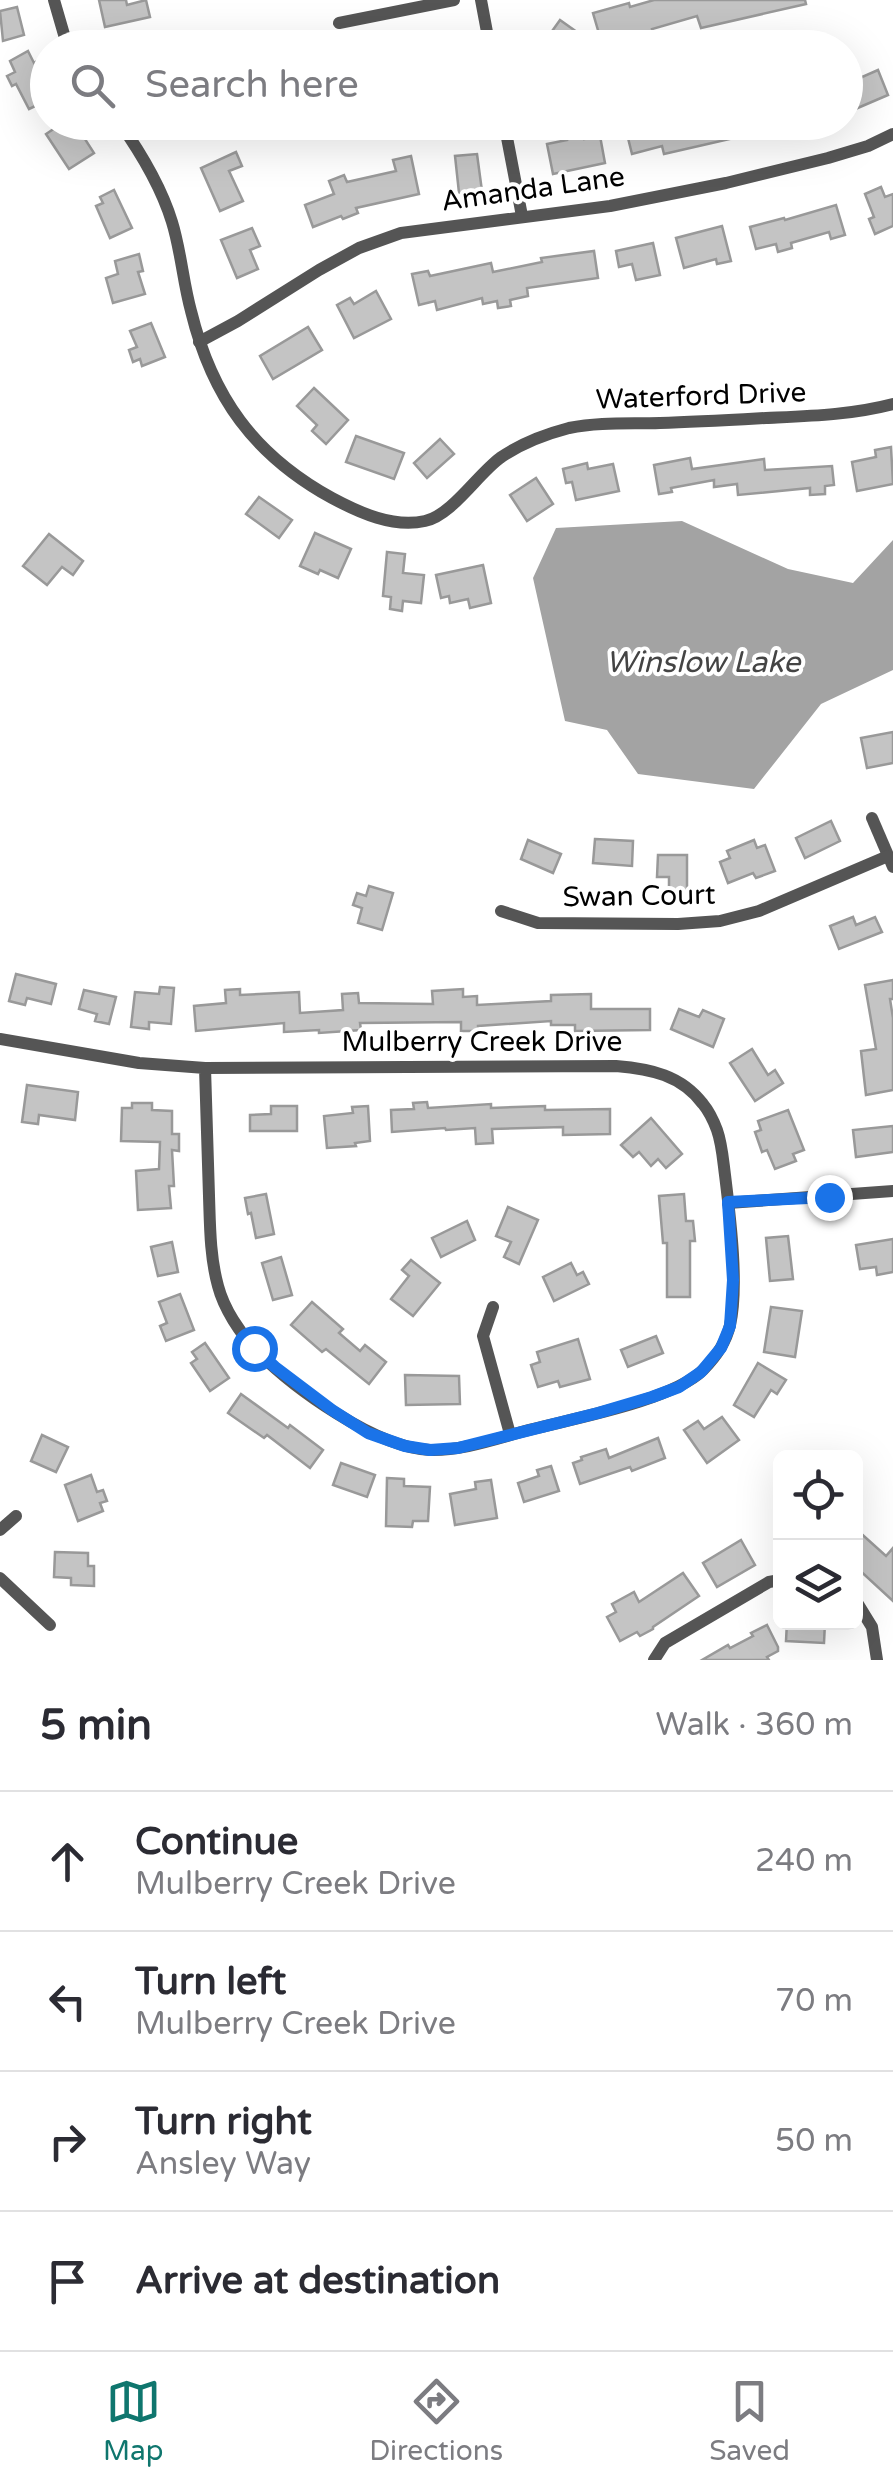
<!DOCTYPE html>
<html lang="en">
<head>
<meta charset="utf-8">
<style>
	:root { --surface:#fff; --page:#f7f7f7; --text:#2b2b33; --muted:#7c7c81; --line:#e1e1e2; --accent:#0f766e }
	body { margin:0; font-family:"Varela Round",sans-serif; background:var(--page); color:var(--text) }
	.controls { position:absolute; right:30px; bottom:30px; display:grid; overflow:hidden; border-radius:15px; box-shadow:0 10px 40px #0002 }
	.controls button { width:90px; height:90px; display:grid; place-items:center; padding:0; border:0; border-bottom:2px solid var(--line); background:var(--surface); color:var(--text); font:50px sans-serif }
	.stop { position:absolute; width:30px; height:30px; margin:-22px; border:8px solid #1a73e8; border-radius:50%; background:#fff }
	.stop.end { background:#1a73e8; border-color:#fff; box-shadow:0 2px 10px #0008 }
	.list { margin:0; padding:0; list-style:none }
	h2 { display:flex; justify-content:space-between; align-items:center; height:130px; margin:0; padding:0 40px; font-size:42px }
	h2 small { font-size:32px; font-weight:400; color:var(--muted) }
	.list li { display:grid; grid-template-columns:65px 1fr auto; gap:30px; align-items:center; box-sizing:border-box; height:140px; padding:0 40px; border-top:2px solid var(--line) }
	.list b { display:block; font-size:38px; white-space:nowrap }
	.list p { margin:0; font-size:32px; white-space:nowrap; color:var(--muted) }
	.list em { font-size:32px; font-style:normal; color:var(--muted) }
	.icon { flex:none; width:55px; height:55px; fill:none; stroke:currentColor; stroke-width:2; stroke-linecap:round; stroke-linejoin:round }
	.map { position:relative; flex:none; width:893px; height:1660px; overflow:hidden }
	.search { position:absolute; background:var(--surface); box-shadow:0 10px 40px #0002; left:30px; right:30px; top:30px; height:110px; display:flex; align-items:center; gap:25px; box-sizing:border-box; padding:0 35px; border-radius:55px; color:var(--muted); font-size:38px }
	.sheet { height:690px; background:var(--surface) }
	nav { display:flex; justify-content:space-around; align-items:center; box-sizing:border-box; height:140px; border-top:2px solid var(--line); background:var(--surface); font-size:28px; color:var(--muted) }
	nav a { display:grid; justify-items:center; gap:5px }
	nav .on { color:var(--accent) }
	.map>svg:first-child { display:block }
</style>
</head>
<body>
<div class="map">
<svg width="893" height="1660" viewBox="0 0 893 1660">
	<rect width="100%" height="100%" fill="#fff"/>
	<!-- water -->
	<polygon fill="#a3a3a3" points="682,521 788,569 853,583 893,540 893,670 821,704 754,789 638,774 607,730 565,721 533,578 556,528"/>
	<!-- building -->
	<g fill="#c4c4c4" stroke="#999" stroke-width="2.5">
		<polygon points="99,0 126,0 127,5 146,0 150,17 105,27"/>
		<polygon points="654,0 805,0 806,4 701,28 697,16 652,29 655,41 638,46 635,38 618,43 615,33 600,37 593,13 629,3 630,7"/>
		<polygon points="17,7 24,35 3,41 0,11"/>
		<polygon points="560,20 584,37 576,48 540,48"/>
		<polygon points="28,51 34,63 37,61 48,82 48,100 29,109 16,84 12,86 7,76 15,72 10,61"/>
		<polygon points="878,70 888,95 846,113 846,84"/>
		<polygon points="64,122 74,122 94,153 69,169 46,134"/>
		<polygon points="624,122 801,122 801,126 761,137 760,132 664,154 662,146 632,154"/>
		<polygon points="582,131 584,139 600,136 605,163 553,174 547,144 567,140 566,134"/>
		<polygon points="236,152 242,166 229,171 243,201 220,211 201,168"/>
		<polygon points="477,154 482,191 459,193 455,156"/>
		<polygon points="411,156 419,194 356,208 358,213 343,219 341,216 313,227 305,205 334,194 329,181 344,175 347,182 396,171 393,160"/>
		<polygon points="881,187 885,197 893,194 893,226 875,234 869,219 874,217 865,194"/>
		<polygon points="114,190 132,228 110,238 96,206 103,203 100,197"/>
		<polygon points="836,205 845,235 831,239 829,232 791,243 792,248 778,252 776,244 756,249 750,227 784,218 785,220"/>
		<polygon points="722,226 731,261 717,264 716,259 684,268 676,238"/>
		<polygon points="252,228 260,246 250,250 258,269 237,278 221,240"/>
		<polygon points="653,243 660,275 636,280 632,264 619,267 616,251"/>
		<polygon points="594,251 598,278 527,288 528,296 510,300 511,306 498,308 497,301 483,304 482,298 437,310 435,301 419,305 412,274 428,271 430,276 491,263 493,272 542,262 541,258"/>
		<polygon points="139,254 143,271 138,272 145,294 113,303 106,278 118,274 115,261"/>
		<polygon points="376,291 391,319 354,338 337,305 350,298 354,304"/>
		<polygon points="151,323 165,357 142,366 140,359 133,362 129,350 137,347 130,331"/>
		<polygon points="308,327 322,350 273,379 260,356"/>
		<polygon points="314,388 348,420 326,444 312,431 317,425 297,406"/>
		<polygon points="356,436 404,453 394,479 346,462"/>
		<polygon points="440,439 454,454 427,478 414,463"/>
		<polygon points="891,447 893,484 857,491 852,462 876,457 875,450"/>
		<polygon points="690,458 692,469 764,459 765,470 832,466 834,485 825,486 825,494 810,495 810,488 738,495 737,484 714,487 714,480 671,488 672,492 659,494 654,465"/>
		<polygon points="587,463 588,469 613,464 619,491 576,500 572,482 566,483 563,469"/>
		<polygon points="536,478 553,504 527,521 510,495"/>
		<polygon points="259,497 292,520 279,538 246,514"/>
		<polygon points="315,533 351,549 338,578 320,570 318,574 300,566"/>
		<polygon points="49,534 83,561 73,575 62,567 47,585 23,566"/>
		<polygon points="387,552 405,554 403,573 424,575 421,603 403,601 402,611 390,609 391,597 383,596"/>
		<polygon points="483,565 491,603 470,608 468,599 450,603 449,596 441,598 436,575"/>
		<polygon points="893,732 893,763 867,768 861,738"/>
		<polygon points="831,821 840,841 805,858 796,838"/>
		<polygon points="595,839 633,841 632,866 593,863"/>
		<polygon points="528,840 561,854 553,873 521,859"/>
		<polygon points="754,840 757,848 765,845 775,871 756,878 753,873 728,883 720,862 730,858 727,851"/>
		<polygon points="658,855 687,855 687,891 669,891 669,877 657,877"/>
		<polygon points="369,886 393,893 382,930 358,923 362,908 353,905 357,893 366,896"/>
		<polygon points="853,917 856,925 875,917 882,932 839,949 830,926"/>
		<polygon points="16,974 56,984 51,1004 27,998 25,1005 9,1001"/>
		<polygon points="893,980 893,999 890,999 893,1018 893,1090 866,1095 861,1051 876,1049 865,985"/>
		<polygon points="160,987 174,988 171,1024 149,1022 149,1029 131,1027 135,992 159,994"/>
		<polygon points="240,989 240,995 299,992 300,1013 343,1010 342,994 358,993 359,1003 433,1004 432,991 463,989 463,997 477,996 477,1005 551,1001 551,995 591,994 591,1009 650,1009 650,1030 575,1031 575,1025 551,1025 551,1021 478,1026 478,1031 461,1031 461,1022 360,1023 361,1030 319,1033 319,1030 284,1032 284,1023 196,1031 194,1006 226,1003 225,990"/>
		<polygon points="84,990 116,997 109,1024 95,1021 97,1014 79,1009"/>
		<polygon points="679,1009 699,1017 703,1010 724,1019 713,1047 671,1029"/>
		<polygon points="752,1049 768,1075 775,1070 783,1083 755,1101 730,1063"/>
		<polygon points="27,1085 78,1092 75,1120 39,1115 38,1124 22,1122"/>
		<polygon points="427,1102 428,1108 491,1104 491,1108 545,1106 545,1110 610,1109 610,1134 563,1135 563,1127 492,1129 493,1143 476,1144 475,1128 446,1130 445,1128 392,1132 391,1110 414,1109 413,1103"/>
		<polygon points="132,1103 152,1103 152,1110 172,1111 172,1134 179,1134 179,1151 172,1150 174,1186 169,1186 171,1208 138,1210 136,1171 159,1169 160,1142 121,1141 122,1108 132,1108"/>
		<polygon points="271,1106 297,1106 297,1131 250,1131 250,1115 271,1114"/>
		<polygon points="368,1106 370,1141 355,1143 356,1146 327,1148 324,1116 353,1113 352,1107"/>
		<polygon points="788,1110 804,1150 793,1154 796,1161 775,1169 767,1150 762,1152 755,1132 761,1130 758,1121"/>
		<polygon points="651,1118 682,1154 666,1168 658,1159 651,1166 639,1152 633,1157 621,1145"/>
		<polygon points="893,1126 893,1152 856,1157 853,1130"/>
		<polygon points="266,1194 274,1234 256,1238 251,1213 248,1214 245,1198"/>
		<polygon points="684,1194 686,1221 693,1221 695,1241 690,1241 690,1297 667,1297 667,1243 663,1243 659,1196"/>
		<polygon points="508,1207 538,1220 519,1264 504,1257 511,1242 496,1236"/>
		<polygon points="467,1221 475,1240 441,1257 432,1238"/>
		<polygon points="788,1236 793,1279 770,1281 766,1238"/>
		<polygon points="893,1239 893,1272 877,1275 876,1267 860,1269 856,1245"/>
		<polygon points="172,1242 178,1272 158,1276 151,1247"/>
		<polygon points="281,1257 292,1295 273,1300 262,1263"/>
		<polygon points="411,1260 440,1283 413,1316 391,1299 409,1276 402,1270"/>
		<polygon points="571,1263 577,1275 583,1272 589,1284 554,1301 543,1277"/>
		<polygon points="180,1294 194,1330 166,1341 160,1326 167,1323 159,1302"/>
		<polygon points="312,1302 343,1329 339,1333 360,1351 365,1345 386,1362 369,1384 326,1349 322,1352 291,1325"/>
		<polygon points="771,1307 802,1311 795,1357 764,1352"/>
		<polygon points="656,1336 663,1353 628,1367 621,1350"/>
		<polygon points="578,1339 590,1379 560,1387 558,1381 538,1387 531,1365 540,1362 537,1352"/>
		<polygon points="205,1343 229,1378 210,1391 191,1363 197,1359 192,1352"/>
		<polygon points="758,1363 786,1380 777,1394 771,1390 754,1417 734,1405"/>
		<polygon points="405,1375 459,1376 460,1404 406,1405"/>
		<polygon points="241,1394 288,1428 290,1425 323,1450 310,1468 267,1435 264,1438 228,1413"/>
		<polygon points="722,1417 739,1440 707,1463 684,1430 698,1421 704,1429"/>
		<polygon points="42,1435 68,1447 56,1472 31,1461"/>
		<polygon points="658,1438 665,1458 632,1471 630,1467 580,1484 573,1463 582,1460 581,1457 606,1449 609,1458"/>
		<polygon points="341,1463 375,1475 367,1497 333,1485"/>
		<polygon points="551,1466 559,1491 524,1502 518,1483 539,1476 537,1470"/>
		<polygon points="91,1475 97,1492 103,1490 107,1501 100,1503 103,1511 78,1521 65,1485"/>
		<polygon points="387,1478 404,1479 404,1486 430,1487 428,1521 413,1521 412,1527 386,1526"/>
		<polygon points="491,1480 497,1518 455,1525 450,1494 476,1489 475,1482"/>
		<polygon points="856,1529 886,1556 893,1548 893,1601 856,1567"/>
		<polygon points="741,1540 755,1565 717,1587 703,1563"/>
		<polygon points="55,1552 88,1553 88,1566 94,1566 94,1586 71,1585 71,1578 54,1577"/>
		<polygon points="683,1573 699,1596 653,1627 653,1629 640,1636 637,1632 620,1641 607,1617 616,1612 612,1604 634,1592 639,1602"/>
		<polygon points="787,1622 825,1622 824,1643 786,1641"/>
		<polygon points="767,1625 778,1647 778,1651 767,1657 769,1660 702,1660 728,1645 730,1648 753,1636 751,1633"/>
	</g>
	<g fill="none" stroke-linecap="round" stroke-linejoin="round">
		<!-- minor -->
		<g stroke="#555" stroke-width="12">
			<polyline points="54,0 65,38 70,48"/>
			<polyline points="481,0 490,48"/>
			<polyline points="339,23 454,0"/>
			<path d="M119,122C141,153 161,186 172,222C181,251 183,282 191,311C212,397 254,455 332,498C360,513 393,528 425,521C452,515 477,475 500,458C520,444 546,434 569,428C600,422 629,424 660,423C695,422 730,420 766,418C809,416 851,415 893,404"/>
			<polyline points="504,122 522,216"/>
			<polyline points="199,342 238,321 319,270 359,248 401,233 610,206 726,183 828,158 868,146 893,134"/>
			<polyline points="872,818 893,867"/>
			<polyline points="501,911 538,923 678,924 720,921 759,911 888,856"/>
			<path d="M0,1039L139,1063L205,1068L616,1066C651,1069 681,1075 703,1104C708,1110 714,1122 717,1130C722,1144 723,1160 725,1175C730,1216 739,1286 730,1325C726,1343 715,1358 703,1370C673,1400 576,1418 533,1429C500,1437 464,1451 430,1450C376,1448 293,1388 256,1350C240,1333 224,1309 218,1286C210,1257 210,1226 209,1196C208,1153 206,1111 205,1068"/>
			<polyline points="728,1203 893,1191"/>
			<polyline points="493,1307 483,1336 510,1434"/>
			<polyline points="0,1530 16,1516"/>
			<polyline points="0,1578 50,1625"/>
			<polyline points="856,1601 872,1627 877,1660"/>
			<polyline points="654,1660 665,1643 769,1582 780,1580"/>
		</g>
	</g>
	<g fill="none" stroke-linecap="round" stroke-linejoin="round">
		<!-- route -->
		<polyline stroke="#1a73e8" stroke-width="12" points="254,1348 275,1367 332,1410 368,1433 405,1446 430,1450 458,1448 598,1413 652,1397 679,1387 701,1372 721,1348 730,1326 733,1280 728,1202 829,1197"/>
	</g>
	<g text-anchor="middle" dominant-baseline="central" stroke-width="8" stroke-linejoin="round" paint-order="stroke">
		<!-- street labels -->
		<g font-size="28" fill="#000" stroke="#fff">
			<text transform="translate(533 189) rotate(-8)">Amanda Lane</text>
			<text transform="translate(701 396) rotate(-2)">Waterford Drive</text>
			<text transform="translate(639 896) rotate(-1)">Swan Court</text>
			<text x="482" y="1042">Mulberry Creek Drive</text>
		</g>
		<!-- water labels -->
		<g font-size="30" font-style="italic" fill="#444" stroke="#fff">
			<text x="703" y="662">Winslow Lake</text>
		</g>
	</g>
</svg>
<div class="controls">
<button><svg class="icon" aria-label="locate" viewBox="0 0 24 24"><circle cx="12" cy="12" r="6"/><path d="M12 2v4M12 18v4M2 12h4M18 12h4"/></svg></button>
<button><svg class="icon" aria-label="layers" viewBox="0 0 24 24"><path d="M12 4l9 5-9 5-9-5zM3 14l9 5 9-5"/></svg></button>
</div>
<div class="stop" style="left:254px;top:1348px"></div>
<div class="stop end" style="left:829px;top:1197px"></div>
<div class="search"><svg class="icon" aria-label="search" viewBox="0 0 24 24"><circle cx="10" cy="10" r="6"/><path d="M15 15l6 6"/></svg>Search here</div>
</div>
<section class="sheet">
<h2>5 min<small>Walk · 360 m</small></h2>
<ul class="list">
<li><svg class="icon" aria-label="ahead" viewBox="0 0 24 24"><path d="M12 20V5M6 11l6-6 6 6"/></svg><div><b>Continue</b><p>Mulberry Creek Drive</p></div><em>240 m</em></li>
<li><svg class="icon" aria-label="left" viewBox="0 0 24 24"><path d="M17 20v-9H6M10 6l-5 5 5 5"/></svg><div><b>Turn left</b><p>Mulberry Creek Drive</p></div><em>70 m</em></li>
<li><svg class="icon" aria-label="right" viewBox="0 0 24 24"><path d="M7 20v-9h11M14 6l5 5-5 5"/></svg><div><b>Turn right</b><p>Ansley Way</p></div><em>50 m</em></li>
<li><svg class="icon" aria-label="arrive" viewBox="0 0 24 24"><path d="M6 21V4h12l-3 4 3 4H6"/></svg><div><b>Arrive at destination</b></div></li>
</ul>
</section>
<nav>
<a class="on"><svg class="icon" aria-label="map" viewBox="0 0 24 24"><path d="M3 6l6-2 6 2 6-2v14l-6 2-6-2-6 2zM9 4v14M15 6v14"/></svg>Map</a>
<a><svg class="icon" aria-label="directions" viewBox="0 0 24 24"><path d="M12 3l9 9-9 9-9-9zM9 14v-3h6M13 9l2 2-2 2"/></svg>Directions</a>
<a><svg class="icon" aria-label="saved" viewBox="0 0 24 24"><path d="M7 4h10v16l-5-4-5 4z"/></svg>Saved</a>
</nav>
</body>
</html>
